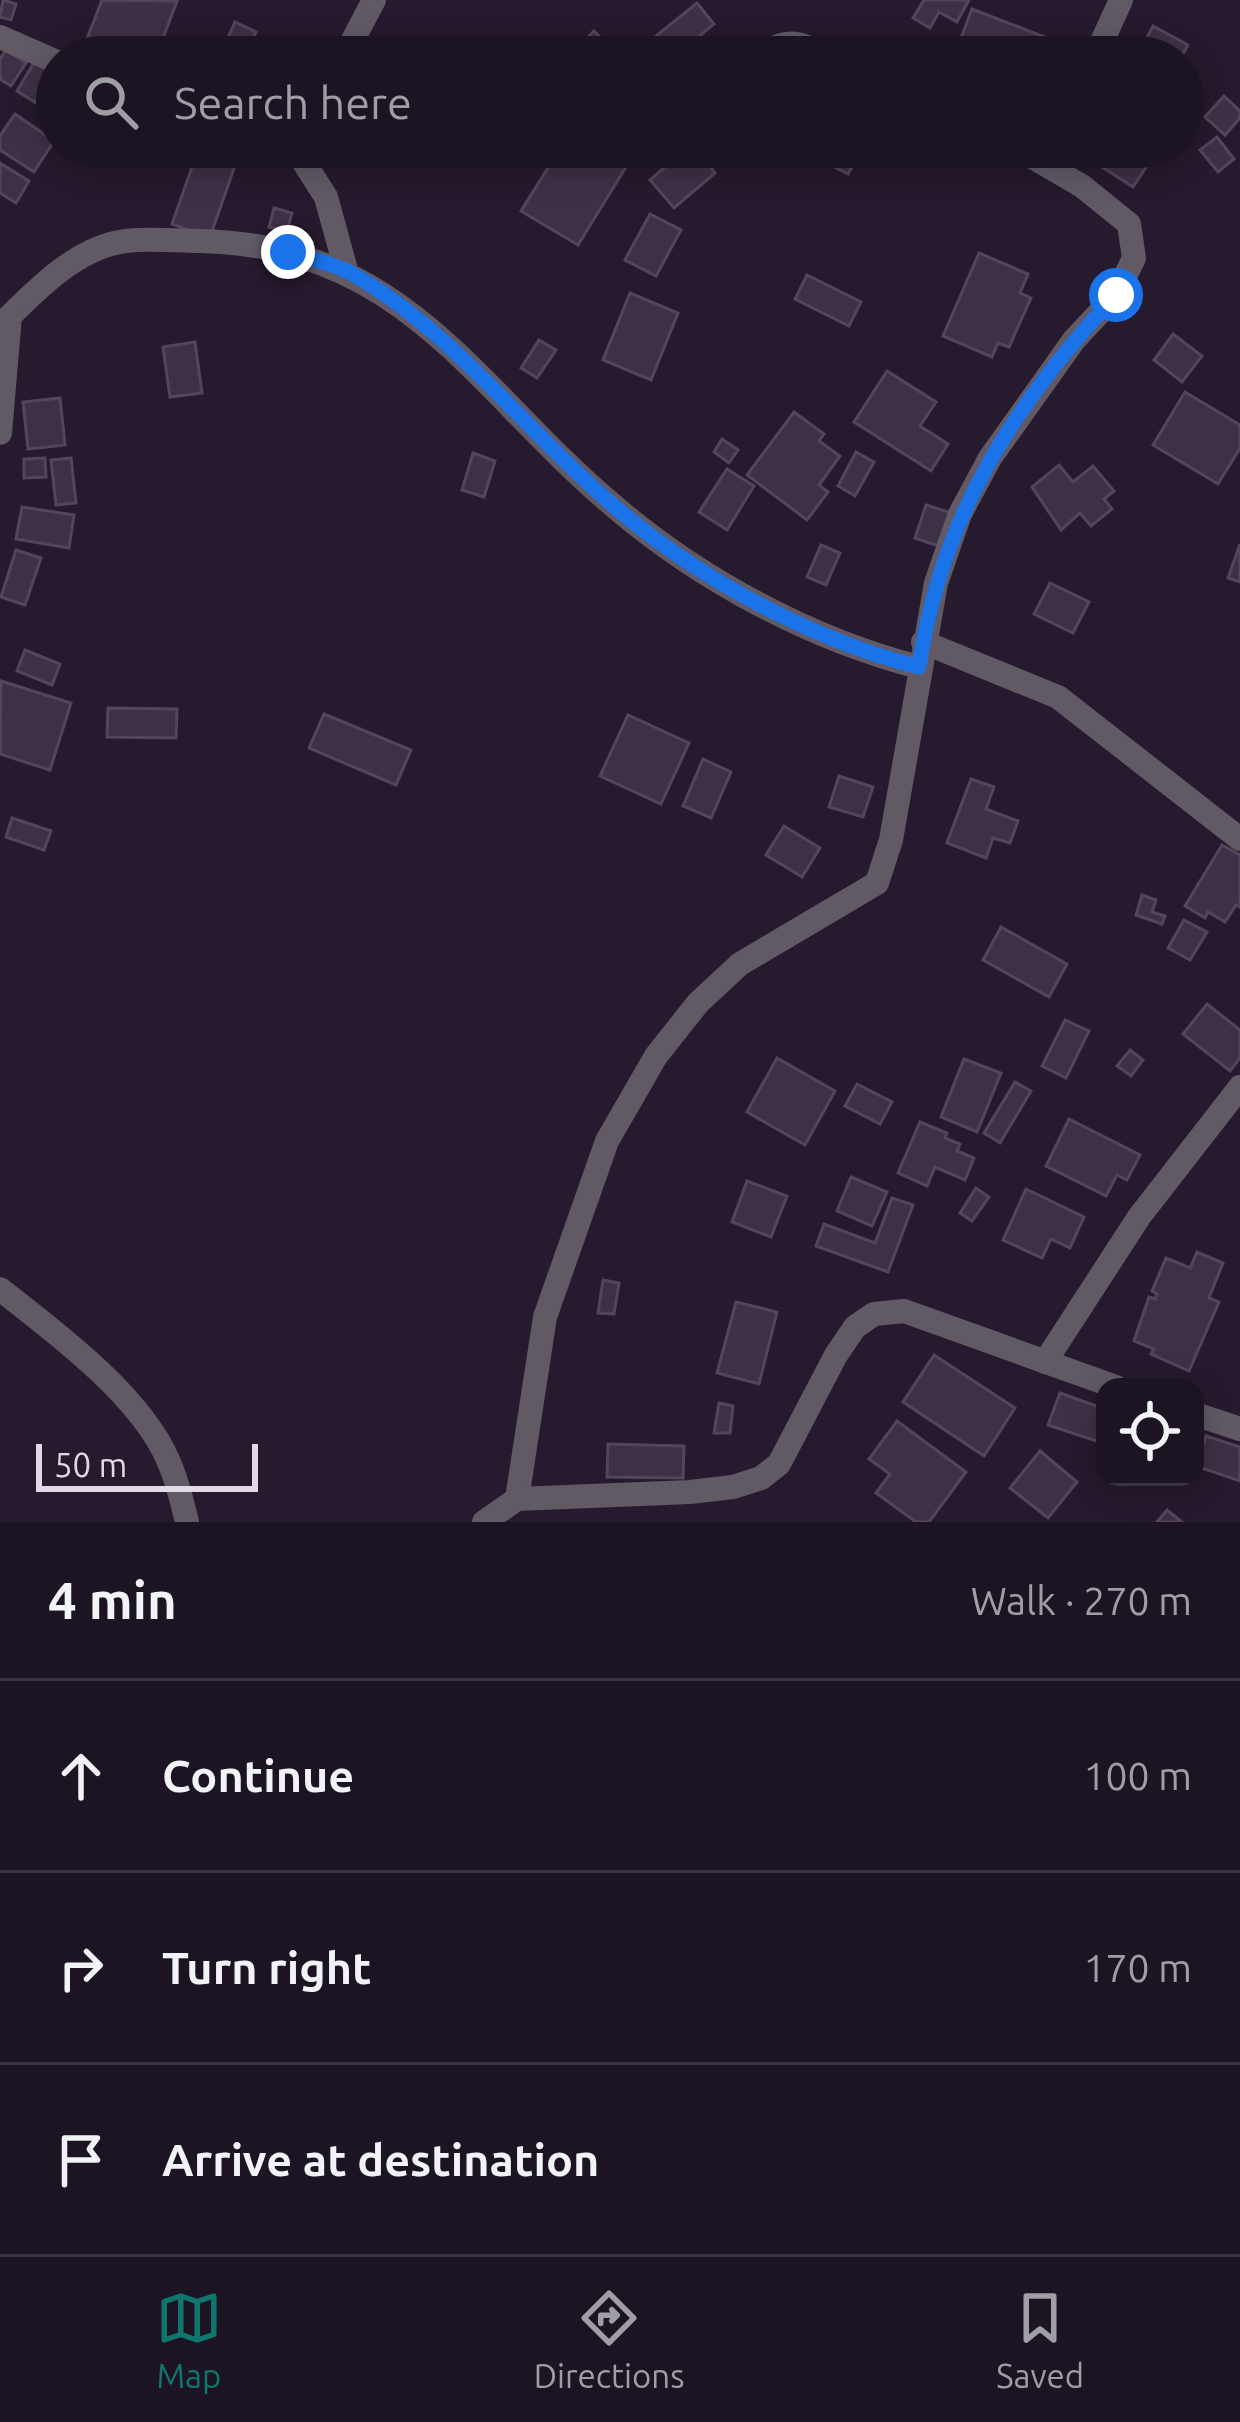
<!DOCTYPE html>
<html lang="en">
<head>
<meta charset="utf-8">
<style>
	:root { --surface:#1c1422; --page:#251d2a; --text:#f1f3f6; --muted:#a09ea5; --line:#3a3340; --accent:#0f766e }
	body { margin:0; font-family:Ubuntu,sans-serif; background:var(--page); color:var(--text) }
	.controls { position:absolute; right:36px; bottom:36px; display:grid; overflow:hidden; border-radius:24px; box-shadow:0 6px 30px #0003 }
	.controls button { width:108px; height:108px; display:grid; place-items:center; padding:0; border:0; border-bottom:3px solid var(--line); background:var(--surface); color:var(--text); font:60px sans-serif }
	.scale { position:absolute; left:36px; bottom:30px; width:222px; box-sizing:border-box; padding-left:12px; border:6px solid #e1d9e6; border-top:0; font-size:33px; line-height:42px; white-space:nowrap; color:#e1d9e6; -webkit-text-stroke:9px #261a2e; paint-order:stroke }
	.stop { position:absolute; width:36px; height:36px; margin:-27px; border:9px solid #1a73e8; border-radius:50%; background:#fff }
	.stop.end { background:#1a73e8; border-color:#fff; box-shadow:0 3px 12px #0008 }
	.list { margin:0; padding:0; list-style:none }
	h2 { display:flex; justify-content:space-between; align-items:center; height:156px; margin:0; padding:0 48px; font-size:51px }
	h2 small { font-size:39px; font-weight:400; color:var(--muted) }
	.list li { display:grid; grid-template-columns:78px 1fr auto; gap:36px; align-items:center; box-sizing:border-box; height:192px; padding:0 48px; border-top:3px solid var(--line) }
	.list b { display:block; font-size:45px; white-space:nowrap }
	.list em { font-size:39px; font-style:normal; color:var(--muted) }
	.icon { flex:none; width:66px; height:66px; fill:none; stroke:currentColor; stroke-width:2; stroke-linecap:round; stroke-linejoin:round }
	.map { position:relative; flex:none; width:1240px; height:1522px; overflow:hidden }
	.search { position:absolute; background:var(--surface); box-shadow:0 6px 30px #0003; left:36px; right:36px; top:36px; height:132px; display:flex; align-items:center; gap:30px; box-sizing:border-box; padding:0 42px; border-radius:66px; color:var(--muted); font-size:45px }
	.sheet { height:732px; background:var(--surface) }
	nav { display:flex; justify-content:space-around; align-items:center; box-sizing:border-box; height:168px; border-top:3px solid var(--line); background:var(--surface); font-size:33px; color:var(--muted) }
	nav a { display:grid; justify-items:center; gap:6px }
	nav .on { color:var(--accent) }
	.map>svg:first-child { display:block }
</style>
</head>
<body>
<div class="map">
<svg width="1240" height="1522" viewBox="0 0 1240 1522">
	<rect width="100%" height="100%" fill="#261a2e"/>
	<!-- building -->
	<g fill="#3d3146" stroke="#53465c" stroke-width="3">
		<polygon points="3,0 16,4 11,20 0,17"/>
		<polygon points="102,0 177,1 156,57 103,57 83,49"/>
		<polygon points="924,0 969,0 957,22 939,12 930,28 913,18"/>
		<polygon points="697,3 714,24 674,57 664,57 651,40"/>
		<polygon points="972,9 1055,41 1048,57 954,57"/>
		<polygon points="235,22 256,32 244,57 221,53"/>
		<polygon points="1153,26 1188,45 1181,57 1137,57"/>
		<polygon points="594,31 607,44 594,57 569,57"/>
		<polygon points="419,42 457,57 412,57"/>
		<polygon points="6,50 26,63 11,86 0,79 0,59"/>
		<polygon points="35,61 57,75 57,116 17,91"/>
		<polygon points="1224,96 1240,111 1240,118 1225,135 1205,117"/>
		<polygon points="15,114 54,141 34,172 0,150 0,136"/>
		<polygon points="1217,137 1234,159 1218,172 1200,150"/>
		<polygon points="199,147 238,157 210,237 172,224"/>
		<polygon points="561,147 594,147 626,167 578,245 521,211"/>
		<polygon points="688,147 693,147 715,173 674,208 650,180"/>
		<polygon points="810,147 863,147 848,174 807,153"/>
		<polygon points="1071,147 1138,147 1153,157 1133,187"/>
		<polygon points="0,163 29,181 16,203 0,193"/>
		<polygon points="274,208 292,213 287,231 269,227"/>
		<polygon points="650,214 681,230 656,276 625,260"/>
		<polygon points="979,253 1028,274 1020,293 1031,298 1009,347 998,343 992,357 943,336"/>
		<polygon points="807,275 861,302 849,326 795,299"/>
		<polygon points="630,293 678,313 651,380 603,360"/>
		<polygon points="1173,334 1202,356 1182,382 1154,360"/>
		<polygon points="539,340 556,350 537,378 521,368"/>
		<polygon points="195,342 202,393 170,397 163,347"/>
		<polygon points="887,371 936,402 920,426 948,444 931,471 854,422"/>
		<polygon points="1185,392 1240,425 1240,448 1218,484 1153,445"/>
		<polygon points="60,398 65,445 28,449 23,402"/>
		<polygon points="794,412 824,434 819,441 840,456 819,485 828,492 807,520 747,475"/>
		<polygon points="722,439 738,450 729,463 714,452"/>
		<polygon points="856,452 874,462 855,496 838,486"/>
		<polygon points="473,453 495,461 484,497 462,490"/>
		<polygon points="45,458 46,477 24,478 24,459"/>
		<polygon points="71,458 76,503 56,505 51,460"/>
		<polygon points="1059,465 1073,482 1093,466 1114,491 1104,499 1112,509 1091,526 1080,513 1061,530 1032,487"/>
		<polygon points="727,469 754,486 727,530 699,512"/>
		<polygon points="926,505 958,515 947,549 915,538"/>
		<polygon points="22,507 74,515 69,548 16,539"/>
		<polygon points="1240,544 1240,582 1228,578"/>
		<polygon points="821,545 840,553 826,585 807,577"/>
		<polygon points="16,550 41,558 25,605 1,597"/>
		<polygon points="1050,583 1089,602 1073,633 1034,614"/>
		<polygon points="25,650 60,664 52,685 17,671"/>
		<polygon points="1,681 71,703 50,770 0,754"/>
		<polygon points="108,708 177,709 176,738 107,737"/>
		<polygon points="324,714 411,750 396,785 309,748"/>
		<polygon points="628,715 689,743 661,804 600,776"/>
		<polygon points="703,759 731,772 711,818 683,806"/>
		<polygon points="839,776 873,787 863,817 829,807"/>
		<polygon points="971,779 994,787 986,809 1018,821 1010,843 993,838 986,858 947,843"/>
		<polygon points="12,818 51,831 44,850 6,837"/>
		<polygon points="784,826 820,848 802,877 766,855"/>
		<polygon points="1222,845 1240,855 1240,907 1236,905 1225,922 1208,912 1205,918 1185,906"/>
		<polygon points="1142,895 1156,900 1152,912 1165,916 1162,924 1136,915"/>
		<polygon points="1184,920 1207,932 1190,960 1168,948"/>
		<polygon points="1001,927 1067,964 1049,997 983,960"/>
		<polygon points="1207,1004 1240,1030 1240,1058 1230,1071 1183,1034"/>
		<polygon points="1065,1020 1089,1031 1066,1078 1042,1066"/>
		<polygon points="1130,1050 1143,1060 1131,1076 1117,1066"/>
		<polygon points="777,1058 835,1091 805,1145 747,1112"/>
		<polygon points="964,1059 1001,1073 977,1132 941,1117"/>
		<polygon points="1015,1082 1031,1091 1000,1143 984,1133"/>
		<polygon points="857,1084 892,1102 880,1124 845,1106"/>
		<polygon points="1069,1119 1140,1155 1127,1180 1117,1175 1106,1196 1046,1166"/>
		<polygon points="920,1122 947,1133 945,1138 960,1144 957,1151 974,1158 965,1180 935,1167 927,1186 898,1173"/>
		<polygon points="851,1177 887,1192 872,1226 837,1211"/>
		<polygon points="747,1181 787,1196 771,1237 732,1222"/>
		<polygon points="976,1188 989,1197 972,1221 960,1213"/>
		<polygon points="1026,1189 1084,1217 1070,1248 1051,1239 1042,1258 1003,1240"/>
		<polygon points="892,1198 913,1205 888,1272 816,1246 824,1224 875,1243"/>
		<polygon points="1197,1252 1223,1263 1209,1298 1219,1302 1189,1371 1151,1354 1154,1349 1134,1341 1149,1297 1155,1299 1157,1294 1152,1291 1166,1258 1190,1268"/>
		<polygon points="603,1280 619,1283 614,1314 598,1313"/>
		<polygon points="736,1302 777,1312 759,1384 717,1373"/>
		<polygon points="934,1355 1015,1408 984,1456 903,1402"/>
		<polygon points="1060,1393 1105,1409 1105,1444 1048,1425"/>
		<polygon points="719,1403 733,1406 730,1433 714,1433"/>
		<polygon points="897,1421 966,1472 929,1522 916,1522 876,1493 890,1474 869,1459"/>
		<polygon points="1206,1436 1240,1447 1240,1481 1196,1466"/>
		<polygon points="608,1444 684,1446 683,1478 607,1477"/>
		<polygon points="1040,1451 1077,1482 1048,1518 1010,1488"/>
		<polygon points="1167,1510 1182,1522 1157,1522"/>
	</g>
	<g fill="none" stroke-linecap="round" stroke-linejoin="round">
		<!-- street -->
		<g stroke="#615a65" stroke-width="24">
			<polyline points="0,37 57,62"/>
			<polyline points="344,57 374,0"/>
			<path d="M759,57C785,37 800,41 828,57"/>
			<polyline points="1095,57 1121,0"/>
			<polyline points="294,147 326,197 346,270"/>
			<path d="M0,326C34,292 76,247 126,241C149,238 175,241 199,241C407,245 474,389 615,507C699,579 812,640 919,667"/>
			<polyline points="0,433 10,316"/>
			<polyline points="923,642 1058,697 1240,839"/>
			<path d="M0,1289C55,1332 140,1395 168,1460C177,1479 182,1502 187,1522"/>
			<polyline points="1045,1362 1139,1217 1240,1087"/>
			<polyline points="1195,1414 1240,1429"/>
			<polyline points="517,1499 545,1317 607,1141 656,1056 698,1003 740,964 877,883 891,840 936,583 960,514 990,458 1074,340 1116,295 1134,258 1129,224 1082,186 1015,147"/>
			<polyline points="484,1522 517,1499 690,1492 733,1487 761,1478 779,1464 836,1355 855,1327 874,1314 904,1311 1116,1387"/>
		</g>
	</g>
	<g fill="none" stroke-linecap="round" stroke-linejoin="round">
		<!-- route -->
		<path stroke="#1a73e8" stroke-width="15" d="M288,252C308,258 331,263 349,272C454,331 524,430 615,507C699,579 812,640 919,667C941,517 1014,404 1116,295"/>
	</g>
</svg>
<div class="controls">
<button><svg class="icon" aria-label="locate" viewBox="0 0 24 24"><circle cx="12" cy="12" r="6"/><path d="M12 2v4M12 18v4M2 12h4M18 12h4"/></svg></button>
</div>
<div class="scale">50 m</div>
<div class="stop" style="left:1116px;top:295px"></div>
<div class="stop end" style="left:288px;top:252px"></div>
<div class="search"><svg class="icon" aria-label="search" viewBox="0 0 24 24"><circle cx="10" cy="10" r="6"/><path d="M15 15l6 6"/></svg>Search here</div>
</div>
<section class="sheet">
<h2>4 min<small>Walk · 270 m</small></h2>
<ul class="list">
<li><svg class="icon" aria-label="ahead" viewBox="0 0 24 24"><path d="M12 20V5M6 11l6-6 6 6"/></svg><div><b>Continue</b></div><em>100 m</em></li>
<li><svg class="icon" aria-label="right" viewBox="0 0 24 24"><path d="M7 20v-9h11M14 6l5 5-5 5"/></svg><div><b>Turn right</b></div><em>170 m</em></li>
<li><svg class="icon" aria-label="arrive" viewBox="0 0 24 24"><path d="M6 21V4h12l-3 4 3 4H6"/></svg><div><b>Arrive at destination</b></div></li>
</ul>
</section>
<nav>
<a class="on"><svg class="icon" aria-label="map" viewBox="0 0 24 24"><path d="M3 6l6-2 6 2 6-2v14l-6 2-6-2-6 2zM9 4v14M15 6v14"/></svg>Map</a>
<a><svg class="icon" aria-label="directions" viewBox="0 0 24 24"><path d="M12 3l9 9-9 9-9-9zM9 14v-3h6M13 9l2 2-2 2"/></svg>Directions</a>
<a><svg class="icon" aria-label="saved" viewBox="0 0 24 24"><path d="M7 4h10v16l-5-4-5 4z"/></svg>Saved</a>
</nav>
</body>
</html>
